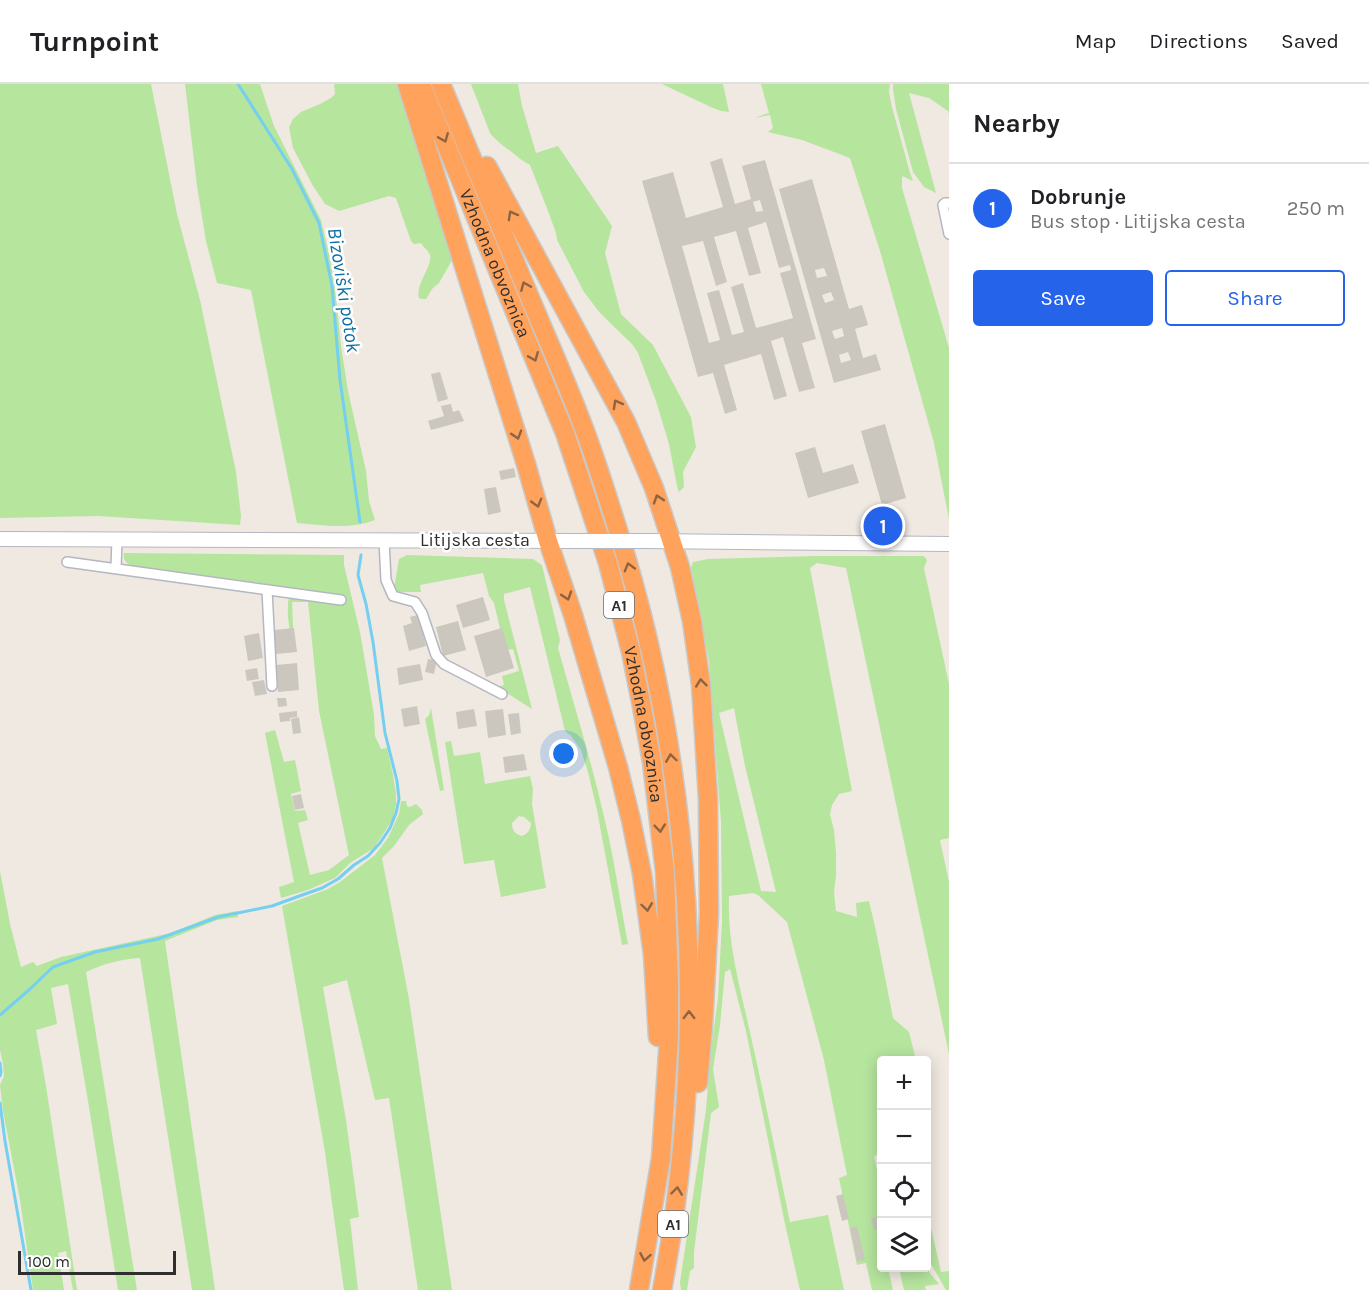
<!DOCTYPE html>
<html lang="en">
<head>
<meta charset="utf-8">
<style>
	:root { --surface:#fff; --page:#f2f2f2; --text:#202124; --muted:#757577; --line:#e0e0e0; --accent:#2563eb }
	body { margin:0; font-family:Karla,sans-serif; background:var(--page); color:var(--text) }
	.controls { position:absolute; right:18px; bottom:18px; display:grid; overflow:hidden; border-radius:6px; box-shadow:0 3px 15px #0003 }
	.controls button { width:54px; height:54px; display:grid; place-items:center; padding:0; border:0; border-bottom:2px solid var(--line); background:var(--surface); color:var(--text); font:30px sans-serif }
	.scale { position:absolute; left:18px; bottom:15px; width:158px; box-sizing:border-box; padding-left:6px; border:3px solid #2e2e2e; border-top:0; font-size:16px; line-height:21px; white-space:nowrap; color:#2e2e2e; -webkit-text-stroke:4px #fff; paint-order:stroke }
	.you { position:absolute; left:564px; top:670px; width:21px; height:21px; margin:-15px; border:4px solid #fff; border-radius:50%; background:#1a73e8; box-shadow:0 0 0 9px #1a73e833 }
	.badge { display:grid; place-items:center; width:39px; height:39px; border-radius:50%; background:var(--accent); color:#fff; font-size:20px; font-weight:700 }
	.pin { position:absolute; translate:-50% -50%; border:3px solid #fff; box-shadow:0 2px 6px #0006 }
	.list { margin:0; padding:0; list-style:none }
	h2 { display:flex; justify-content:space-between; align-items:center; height:78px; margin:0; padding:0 24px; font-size:26px }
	h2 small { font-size:20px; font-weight:400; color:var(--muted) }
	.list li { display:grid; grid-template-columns:39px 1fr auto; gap:18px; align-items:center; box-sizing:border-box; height:90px; padding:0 24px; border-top:2px solid var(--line) }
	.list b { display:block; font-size:22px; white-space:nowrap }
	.list p { margin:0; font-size:20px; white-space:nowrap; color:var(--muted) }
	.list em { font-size:20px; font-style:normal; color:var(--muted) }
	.actions { display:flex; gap:12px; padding:18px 24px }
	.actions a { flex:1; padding:14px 0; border:2px solid var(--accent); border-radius:6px; text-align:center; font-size:21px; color:var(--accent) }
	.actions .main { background:var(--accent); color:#fff }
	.icon { flex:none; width:33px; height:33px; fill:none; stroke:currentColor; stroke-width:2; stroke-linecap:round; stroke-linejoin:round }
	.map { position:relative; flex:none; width:949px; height:1206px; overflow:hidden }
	header { display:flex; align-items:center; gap:36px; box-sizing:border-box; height:84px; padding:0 30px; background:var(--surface); border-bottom:2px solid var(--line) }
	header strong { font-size:28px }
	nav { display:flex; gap:33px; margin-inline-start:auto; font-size:21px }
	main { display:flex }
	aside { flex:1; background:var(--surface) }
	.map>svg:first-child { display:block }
</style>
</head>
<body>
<header>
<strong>Turnpoint</strong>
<nav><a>Map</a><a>Directions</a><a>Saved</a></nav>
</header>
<main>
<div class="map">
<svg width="949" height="1206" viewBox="0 0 949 1206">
	<rect width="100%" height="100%" fill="#efe9e1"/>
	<!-- green -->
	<g fill="#b6e59e" fill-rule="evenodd">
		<polygon points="0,0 151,0 177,130 200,216 236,388 241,432 240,441 98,432 0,434"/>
		<path d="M185,0H260L274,42L321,136L330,174L335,204L341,262L348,307L366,387L369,417L375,436C349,446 324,441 297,439L251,206L217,199L206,157L197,102Z"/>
		<path d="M334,0H398L424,75L455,175L451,178L439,199L432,205L426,215H421L419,214C415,200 433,182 430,171C429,167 423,163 421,159L414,160L411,157L396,114L389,112L339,127L325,120L313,102L293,64L289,43L293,35L301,28L320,20L331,14L335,10Z"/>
		<path d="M471,0H518L522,22L536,69L558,62L612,142L605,169L621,230L653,261L691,333L696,363L685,384L683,388L684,403L679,408L677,402L669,360L656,317L638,269L632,260L600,229L584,208L557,156L556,149L548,127L530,81C523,77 519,74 513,69C504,62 497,58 490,49Z"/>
		<polygon points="662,0 723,0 729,28 721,27 713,24"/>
		<polygon points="761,0 890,0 889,8 892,23 910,89 913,97 902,92 902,104 949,264 949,435 934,359 880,167 850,74 802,56 768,48 773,44 770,31 754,34 769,29"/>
		<polygon points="893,0 949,0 949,30 948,27 929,14 909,9 936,109 924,103 913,88 896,25 893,5"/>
		<path d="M124,469L344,471V481L360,548L374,631L375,652L381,665L387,664L393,691L396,709V720L393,735L374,764L350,779L335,794L308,806L281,814L279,803L294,798L265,649L275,646L284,678L295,676L301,707L291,710L295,727L305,726L308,736L298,739L310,791L329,786L349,771L319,627L308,518H292L294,562C289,547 286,528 289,512L346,519L345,511L132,482C126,479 123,476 124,469Z"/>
		<path d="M407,471L533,475L542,481L560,556L558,564C574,621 592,679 605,737C615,778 620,819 628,860L622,861L597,726L588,688L581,666L571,652L565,647L530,503L504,510V516L532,625L499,604L500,602L504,601L502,592L519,587L513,565L505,566L494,519L489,512L483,489L420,501L421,508H398L394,505L399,475Z"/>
		<path d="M815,472H924L927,476L924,484L949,600V754L940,756L949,798V970L846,484L817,479L810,484L852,707L839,710L832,721L830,731L834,746L836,769V791L834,809L836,827L857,833L856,819L869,817L876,847L893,934L909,948L916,976H882L881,1070L874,1072L881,1105L882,1184H888L893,1206H872L866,1179L857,1181L839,1094L847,1091L824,976L787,838L758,811L753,809L729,812C727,861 741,906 751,953C765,1015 777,1076 790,1138L828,1131L844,1206H800L785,1140L746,947L730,885L725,888L720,941L713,985L719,1023L711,1029L694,1168V1184L690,1187L687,1206H681L680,1198L706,1026L710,974L718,914L722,837L721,738L709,577L691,484L693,478L708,475ZM734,624L745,682L776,808L761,807L719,629Z"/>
		<polygon points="431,624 444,706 440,707 425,635 429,631"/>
		<path d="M451,657L454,672L480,668L485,700L530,692L533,705L532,720L546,804L501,813L494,776L464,780L445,658ZM519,732L524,733L531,739C530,747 528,750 521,752C514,749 512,746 512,739Z"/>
		<polygon points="401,717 406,717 407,722 410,723 416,720 422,726 423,730 409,741 394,762 382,774 409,915 452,1206 418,1206 389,1014 375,1016 347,896 323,903 346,1036 359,1133 350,1135 358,1206 344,1206 325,1068 282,822 328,805 340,798 375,771 388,754 399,730"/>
		<path d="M0,787L10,840L21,883L33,878L37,882L61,873L171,849L215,831L238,827V833L217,836L165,857L215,1206H192L140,874C121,875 103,880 86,888L137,1206H118L89,1023L68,900L51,904L57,940L36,946L46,1002L77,1206H73L66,1167L58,1169L64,1206H33L20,1116L3,1027L0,1001L4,992L3,980L0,966Z"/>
		<polygon points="927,1126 941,1188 949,1187 949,1206 946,1206 931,1180 928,1166 927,1166"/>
		<polygon points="927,1176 929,1188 939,1200 925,1202 926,1206 904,1206 899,1184 926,1184"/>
	</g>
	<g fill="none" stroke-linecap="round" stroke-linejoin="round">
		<!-- stream -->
		<g stroke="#75cff0" stroke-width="3">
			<polyline points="238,0 292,85 319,139 332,202 340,296 360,438"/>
			<polyline points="0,931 30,905 53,883 95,868 158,855 218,833 272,822 305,810 322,804 338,795 354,781 368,772 380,759 390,744 396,729 399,715 397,697 385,649 373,558 366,520 358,491 361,471"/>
			<polyline points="0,979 1,988 0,992"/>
			<polyline points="0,1019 5,1057 31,1206"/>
		</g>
	</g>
	<!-- building -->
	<g fill="#cbc7bf" fill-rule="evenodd">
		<path d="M722,74L735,120L751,115L742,82L765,76L816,255L802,259L815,304L799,308L783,253L771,257L787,312L774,316L761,270L724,281L737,326L725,330L713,289L698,293L642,97L673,88L686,134L723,123L710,78ZM760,116L763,127L756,128L753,118ZM766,138L779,184L790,181L791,186L780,189L793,234L756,244L743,199L731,203L744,248L732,251L719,206L707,209L720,256L709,259L682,162L703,157L716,202L727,198L714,153L736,147L749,192L761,189L748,144Z"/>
		<path d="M812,95L849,225L862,221L868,241L855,245L863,274L876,270L881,286L834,299L779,105ZM824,184L827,192L817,194L815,186ZM831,208L834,216L825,219L822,211ZM842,244L844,252L835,255L832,247ZM848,268L851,276L841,279L839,271Z"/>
		<polygon points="440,288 448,315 438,318 431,290"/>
		<polygon points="451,320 453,328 459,326 464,337 431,346 428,337 444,332 441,322"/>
		<polygon points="885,340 906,414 882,421 861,347"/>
		<polygon points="815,363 823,389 853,380 859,399 808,414 795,369"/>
		<polygon points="514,384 516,393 501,396 499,387"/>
		<polygon points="496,403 501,428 488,431 484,405"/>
		<polygon points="483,513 490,536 463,544 456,521"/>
		<polygon points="418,531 426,562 409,567 403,542 412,539 410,533"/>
		<polygon points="458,537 466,566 443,572 436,543"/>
		<polygon points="294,544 297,568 276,570 274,546"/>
		<polygon points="502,544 514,584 486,593 474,552"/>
		<polygon points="259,549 263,574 248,577 244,552"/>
		<polygon points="428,575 437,576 434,590 425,588"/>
		<polygon points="297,579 299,606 278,608 276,581"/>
		<polygon points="420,580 423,596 399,601 397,584"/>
		<polygon points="257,584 259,595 247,597 245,586"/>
		<polygon points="264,596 267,610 255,612 252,598"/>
		<polygon points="277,614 286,614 287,622 278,623"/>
		<polygon points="417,622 420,640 404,643 401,625"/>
		<polygon points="474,625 477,642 458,645 456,628"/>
		<polygon points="503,625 506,651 488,654 485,627"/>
		<polygon points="297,627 297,633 290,634 290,637 280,638 279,629"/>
		<polygon points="519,629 521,649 511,651 508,630"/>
		<polygon points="299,633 301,649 293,650 291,635"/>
		<polygon points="524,670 527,686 505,689 503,673"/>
		<polygon points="301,710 304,724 295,726 292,712"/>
		<polygon points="843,1110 849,1135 842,1137 836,1112"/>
		<polygon points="878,1133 881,1144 874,1146 871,1134"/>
		<polygon points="857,1142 865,1176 857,1177 850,1144"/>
	</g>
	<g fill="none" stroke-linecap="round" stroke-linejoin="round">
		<defs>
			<g id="street">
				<polyline points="949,119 945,119 943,121 949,150"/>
				<polyline points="384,456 386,496 393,512 415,518 422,529 436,571 444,580 502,610"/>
				<polyline points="67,478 341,516"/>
				<polyline points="116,484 117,455"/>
				<polyline points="267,506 272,602"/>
			</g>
			<g id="secondary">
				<polyline points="0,455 575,457"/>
				<polyline points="648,457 949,460"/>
			</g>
			<g id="highway">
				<polyline points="407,0 526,380 548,457 573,531 618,683 631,736 642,790 653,871 658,953"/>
				<path id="s1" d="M421,0L565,349L608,479L631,568L642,623L652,678L665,788L669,899V954L661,1074L639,1206"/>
				<path d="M441,0C471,71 500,143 530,214C548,257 567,299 583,342C595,373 605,405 615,437C694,683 710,952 662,1206"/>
				<polyline points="487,82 626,338 654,404 680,483 692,537 701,601 708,715 709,830 703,943 698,999"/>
			</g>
		</defs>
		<!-- street casing -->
		<use href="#street" stroke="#b4b7c1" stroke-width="12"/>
		<!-- secondary casing -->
		<use href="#secondary" stroke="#b4b7c1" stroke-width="16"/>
		<!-- highway casing -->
		<use href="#highway" stroke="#c9c9c9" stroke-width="21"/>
		<!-- street -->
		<use href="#street" stroke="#fff" stroke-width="9"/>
		<!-- secondary -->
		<use href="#secondary" stroke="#fff" stroke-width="14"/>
		<!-- highway -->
		<use href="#highway" stroke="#ffa35c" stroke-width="18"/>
		<defs>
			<polyline id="secondary-bridge" points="575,457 648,457"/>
		</defs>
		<!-- secondary-bridge casing -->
		<use href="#secondary-bridge" stroke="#b4b7c1" stroke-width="16" stroke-linecap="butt"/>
		<!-- secondary-bridge -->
		<use href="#secondary-bridge" stroke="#fff" stroke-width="14"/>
	</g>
	<!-- one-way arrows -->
	<defs><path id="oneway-chevron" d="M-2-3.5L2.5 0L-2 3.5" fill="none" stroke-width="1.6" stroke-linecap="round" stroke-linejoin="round" transform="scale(1.5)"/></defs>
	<g stroke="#8c6343">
		<use href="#oneway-chevron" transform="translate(444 54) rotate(68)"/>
		<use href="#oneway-chevron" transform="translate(512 131) rotate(-119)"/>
		<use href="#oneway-chevron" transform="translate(525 202) rotate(-113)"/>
		<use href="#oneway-chevron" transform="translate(534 273) rotate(68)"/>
		<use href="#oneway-chevron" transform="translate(617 320) rotate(-119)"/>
		<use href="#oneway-chevron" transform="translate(517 351) rotate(73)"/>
		<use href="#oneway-chevron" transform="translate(658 415) rotate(-108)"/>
		<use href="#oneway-chevron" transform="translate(537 419) rotate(74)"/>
		<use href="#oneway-chevron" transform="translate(629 483) rotate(-106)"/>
		<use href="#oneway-chevron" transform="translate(567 512) rotate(72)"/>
		<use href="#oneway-chevron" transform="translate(701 599) rotate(-96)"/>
		<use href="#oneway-chevron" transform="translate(671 674) rotate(-98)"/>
		<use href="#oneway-chevron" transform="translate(660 744) rotate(84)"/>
		<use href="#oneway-chevron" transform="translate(647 823) rotate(82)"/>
		<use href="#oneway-chevron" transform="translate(689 931) rotate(-90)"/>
		<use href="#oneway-chevron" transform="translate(677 1107) rotate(-83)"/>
		<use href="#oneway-chevron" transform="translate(645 1173) rotate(100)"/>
	</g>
	<g text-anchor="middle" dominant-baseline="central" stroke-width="5" stroke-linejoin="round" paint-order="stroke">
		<!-- shield labels -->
		<g fill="#fff" stroke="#6d6d6d" stroke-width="1.5">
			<rect x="604" y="508" width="30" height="26" rx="4.5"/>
			<rect x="658" y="1127" width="30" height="26" rx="4.5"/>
		</g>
		<g font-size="16" font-weight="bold" fill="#2e2e2e">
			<text x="619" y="521">A1</text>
			<text x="673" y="1140">A1</text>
		</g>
		<!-- street labels -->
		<g font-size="18" fill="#2e2e2e" stroke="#fff">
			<text stroke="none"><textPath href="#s1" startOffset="194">Vzhodna obvoznica</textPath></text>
			<text x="475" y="456">Litijska cesta</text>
			<text stroke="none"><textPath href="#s1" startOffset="680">Vzhodna obvoznica</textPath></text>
		</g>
		<!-- water labels -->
		<g font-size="20" font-style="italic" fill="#0d6fa3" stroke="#fff">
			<text transform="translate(344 206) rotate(81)">Bizoviški potok</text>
		</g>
	</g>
</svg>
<div class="controls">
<button>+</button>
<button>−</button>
<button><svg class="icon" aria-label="locate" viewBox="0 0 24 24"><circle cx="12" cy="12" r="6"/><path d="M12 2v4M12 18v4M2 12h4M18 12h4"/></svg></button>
<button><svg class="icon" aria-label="layers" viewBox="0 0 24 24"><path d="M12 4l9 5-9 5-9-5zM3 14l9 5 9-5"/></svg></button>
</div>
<div class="scale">100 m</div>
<div class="you"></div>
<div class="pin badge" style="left:883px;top:442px">1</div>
</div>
<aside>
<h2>Nearby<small></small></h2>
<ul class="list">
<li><span class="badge">1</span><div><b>Dobrunje</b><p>Bus stop · Litijska cesta</p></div><em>250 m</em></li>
</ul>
<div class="actions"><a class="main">Save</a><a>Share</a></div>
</aside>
</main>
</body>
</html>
